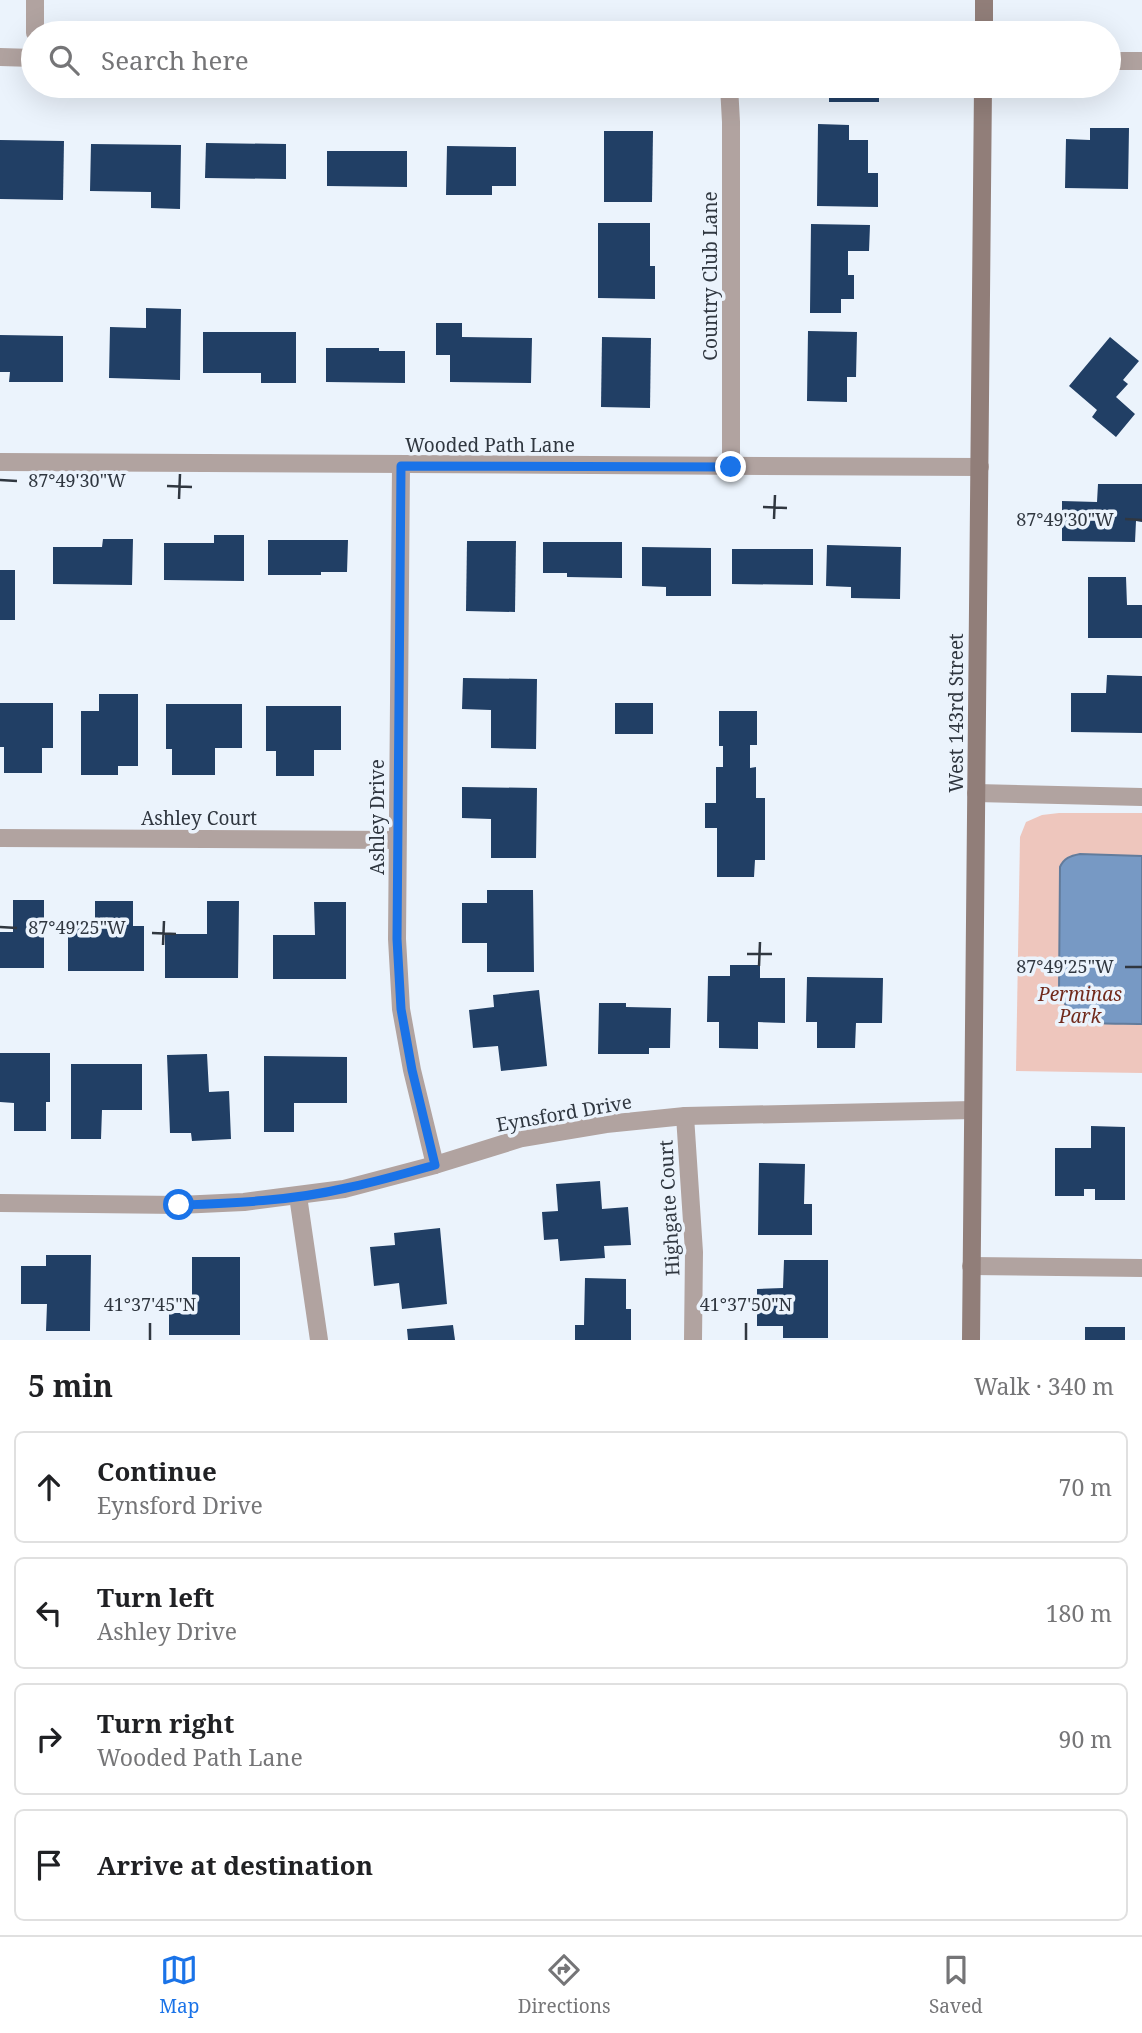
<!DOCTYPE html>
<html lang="en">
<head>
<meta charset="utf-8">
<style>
	:root { --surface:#fff; --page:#f6f6f6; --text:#202124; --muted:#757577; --line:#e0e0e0; --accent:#1a73e8 }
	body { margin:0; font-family:"Noto Serif",serif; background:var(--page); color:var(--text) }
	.stop { position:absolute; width:21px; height:21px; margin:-16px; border:5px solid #1a73e8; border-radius:50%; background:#fff }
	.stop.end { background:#1a73e8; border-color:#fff; box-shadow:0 2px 7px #0008 }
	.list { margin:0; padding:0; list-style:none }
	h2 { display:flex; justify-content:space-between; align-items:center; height:91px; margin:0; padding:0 28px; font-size:30px }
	h2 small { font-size:23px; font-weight:400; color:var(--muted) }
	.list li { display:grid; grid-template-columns:46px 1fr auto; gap:21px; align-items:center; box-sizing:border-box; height:112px; margin:0 14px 14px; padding:0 14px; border:2px solid var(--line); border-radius:10px }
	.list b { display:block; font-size:26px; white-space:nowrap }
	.list p { margin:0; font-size:23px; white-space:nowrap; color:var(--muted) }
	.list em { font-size:23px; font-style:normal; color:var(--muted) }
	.icon { flex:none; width:38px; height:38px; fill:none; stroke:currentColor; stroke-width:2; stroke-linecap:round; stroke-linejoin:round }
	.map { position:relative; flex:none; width:1142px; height:1340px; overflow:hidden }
	.search { position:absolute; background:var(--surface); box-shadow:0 7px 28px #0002; left:21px; right:21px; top:21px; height:77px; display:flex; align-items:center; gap:18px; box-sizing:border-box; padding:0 24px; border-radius:38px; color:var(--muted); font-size:26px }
	.sheet { height:595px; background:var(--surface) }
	nav { display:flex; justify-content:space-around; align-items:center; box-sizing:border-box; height:98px; border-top:2px solid var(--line); background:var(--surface); font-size:19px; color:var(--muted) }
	nav a { display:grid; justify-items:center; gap:4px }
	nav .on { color:var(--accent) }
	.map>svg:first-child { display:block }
</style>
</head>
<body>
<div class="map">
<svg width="1142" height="1340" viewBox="0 0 1142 1340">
	<rect width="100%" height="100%" fill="#ebf3fc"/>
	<!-- green -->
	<polygon fill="#eec6bd" points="1059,813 1142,813 1142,1073 1016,1071 1020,837 1026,822 1042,815"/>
	<!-- water -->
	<path fill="#7799c4" stroke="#627c9c" stroke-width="2" d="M1080,854L1142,856V1024C1106,1022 1073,1031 1059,992L1060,867C1064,858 1070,856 1080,854Z"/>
	<!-- building -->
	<g fill="#213f65">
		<rect x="829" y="86" width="50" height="16"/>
		<polygon points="818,124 849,125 849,140 868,140 868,173 878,173 878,207 817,206"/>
		<polygon points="1090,128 1129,128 1128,189 1065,188 1066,139 1090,140"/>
		<polygon points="604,131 653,131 652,202 604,202"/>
		<polygon points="0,140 64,141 63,200 0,199"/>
		<polygon points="206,143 286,144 286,179 205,178"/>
		<polygon points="91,144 181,145 180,209 151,208 151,192 90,191"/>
		<polygon points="447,146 516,147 516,186 492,186 492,195 446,195"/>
		<polygon points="327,151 407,151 407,187 327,186"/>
		<polygon points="598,223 650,223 650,266 655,266 655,299 598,298"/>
		<polygon points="811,224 870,225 869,251 848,251 848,275 854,275 854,299 841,299 841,313 810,313"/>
		<polygon points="146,308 181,309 180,380 109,378 110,327 146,328"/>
		<polygon points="436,323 462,323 462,337 532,338 531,383 450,382 450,355 436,355"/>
		<polygon points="808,331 857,332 856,377 847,377 847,402 807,401"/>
		<polygon points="203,332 296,332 296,383 261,383 261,373 203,373"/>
		<polygon points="0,335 63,336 63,382 9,382 10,372 0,372"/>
		<polygon points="602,337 651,338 650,408 601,407"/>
		<polygon points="1110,337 1139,361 1123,380 1128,384 1116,397 1135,414 1116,437 1092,417 1097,410 1069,386"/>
		<polygon points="326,348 379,348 379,351 405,351 405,383 326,382"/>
		<polygon points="1098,484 1142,484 1142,522 1136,521 1135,542 1062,541 1062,501 1097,502"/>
		<polygon points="214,535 244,535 244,581 164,580 164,543 214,543"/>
		<polygon points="103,539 133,539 132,585 53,584 53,547 102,547"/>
		<polygon points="268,540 348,540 347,572 321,572 321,575 268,575"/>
		<polygon points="467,541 516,541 515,612 466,611"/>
		<polygon points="543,542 622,542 622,578 567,577 567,573 543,573"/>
		<polygon points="827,545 901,547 900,599 851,598 851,587 826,586"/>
		<polygon points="642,547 711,548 711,596 666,596 666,587 642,586"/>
		<polygon points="732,549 813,549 813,585 732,584"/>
		<rect x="0" y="570" width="15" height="50"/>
		<polygon points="1088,577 1126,577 1127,605 1142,605 1142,638 1088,638"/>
		<polygon points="1107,675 1142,676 1142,733 1071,732 1071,693 1106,693"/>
		<polygon points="463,678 537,679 536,749 491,748 491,710 462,709"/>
		<polygon points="99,694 138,694 138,766 118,766 118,775 81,775 81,711 99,711"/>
		<polygon points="0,703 53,703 53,748 42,748 42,773 4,773 4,747 0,747"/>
		<rect x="615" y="703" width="38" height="31"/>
		<polygon points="166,704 242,704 242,748 215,748 215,775 172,775 172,749 166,749"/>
		<polygon points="266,706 341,706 341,750 314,750 314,776 276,776 276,751 266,751"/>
		<polygon points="719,711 757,711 757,745 750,745 750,768 756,767 756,798 765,798 765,860 755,860 754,877 717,877 717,828 705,828 705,803 716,803 716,767 723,767 723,746 719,746"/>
		<polygon points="462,787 537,788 536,858 491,858 491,819 462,818"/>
		<polygon points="487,890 533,890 534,972 487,972 487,943 462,943 462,903 487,903"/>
		<polygon points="13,900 44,900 44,968 0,968 0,932 13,932"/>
		<polygon points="95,901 133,901 133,926 144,926 144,971 68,971 68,927 95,927"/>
		<polygon points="207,901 239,901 238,978 165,978 165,934 207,934"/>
		<polygon points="314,902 346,902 346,979 273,979 273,935 315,935"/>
		<polygon points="730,965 760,965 760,978 785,978 785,1023 758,1022 758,1049 719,1048 719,1022 707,1022 708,976 730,976"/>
		<polygon points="807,977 883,978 882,1023 856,1023 855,1048 817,1048 817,1022 806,1022"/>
		<polygon points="539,990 547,1066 501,1071 498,1046 473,1048 469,1010 494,1007 493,995"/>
		<polygon points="599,1003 626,1003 626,1007 671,1008 670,1048 649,1048 649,1054 598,1054"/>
		<polygon points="0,1053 50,1053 50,1102 46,1102 46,1131 14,1131 14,1103 0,1102"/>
		<polygon points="207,1054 209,1092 229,1091 231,1139 192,1141 191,1133 170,1133 167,1055"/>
		<polygon points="264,1056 347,1057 347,1103 294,1103 294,1132 264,1132"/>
		<polygon points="71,1064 142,1064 142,1110 102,1110 101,1139 71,1139"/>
		<polygon points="1091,1126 1125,1127 1125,1200 1095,1200 1095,1189 1084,1189 1084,1196 1055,1196 1055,1148 1091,1148"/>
		<polygon points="759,1163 805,1164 804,1204 812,1204 812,1235 758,1235"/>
		<polygon points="600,1181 602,1209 628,1207 631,1245 604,1246 605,1258 560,1261 558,1239 544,1240 542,1212 558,1211 556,1184"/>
		<polygon points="440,1228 447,1304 402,1309 399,1283 374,1286 370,1247 395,1245 394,1233"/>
		<polygon points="46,1255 91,1255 90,1331 46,1331 47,1304 21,1304 21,1266 46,1266"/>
		<polygon points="192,1257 240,1257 240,1335 169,1335 169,1313 192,1313"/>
		<polygon points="784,1260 828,1260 828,1338 783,1338 783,1326 757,1326 757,1289 783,1288"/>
		<polygon points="585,1278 626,1279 626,1309 631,1309 631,1340 575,1340 575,1325 584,1325"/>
		<polygon points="453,1325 455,1340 408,1340 407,1329"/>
		<rect x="1085" y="1327" width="40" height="13"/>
	</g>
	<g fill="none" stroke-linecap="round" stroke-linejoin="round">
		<!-- street -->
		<g stroke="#b1a3a0" stroke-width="18">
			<polyline points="35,33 35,0"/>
			<polyline points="0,57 33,58"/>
			<polyline points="1109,61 1142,61"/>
			<polyline points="729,86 731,122 731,467"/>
			<polyline points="0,462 980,467"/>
			<polyline points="401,466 397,939 401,1009 412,1070 435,1165"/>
			<polyline points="976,793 1142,797"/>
			<polyline points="0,838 397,840"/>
			<polyline points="685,1116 694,1252 693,1340"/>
			<polyline points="298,1196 319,1340"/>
			<polyline points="0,1203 179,1205 244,1202 344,1189 435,1165 522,1138 606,1124 685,1116 973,1110"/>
			<polyline points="971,1266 1142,1268"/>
		</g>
		<!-- secondary -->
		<g stroke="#917e79" stroke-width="18">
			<polyline points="984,33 984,0"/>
			<polyline points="971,1340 983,86"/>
		</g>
	</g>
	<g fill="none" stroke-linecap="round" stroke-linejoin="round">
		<!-- route -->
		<path stroke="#1a73e8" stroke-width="9" d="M179,1205C234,1203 291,1201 346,1188C376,1182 406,1173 435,1165L412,1070L401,1009L397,939L401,466L731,467"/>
	</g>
	<!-- ticks -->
	<path fill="none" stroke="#303740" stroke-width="2.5" d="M0,480L17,481M167,486L192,487M179,499L180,474M763,507L787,508M774,519L775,495M1125,519L1142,520M0,927L17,928M152,933L176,934M163,945L164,921M747,954H772M759,966L760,942M1125,967H1142M150,1340V1323M746,1340V1323"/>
	<g text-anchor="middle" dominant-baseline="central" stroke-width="7" stroke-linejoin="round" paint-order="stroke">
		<!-- street labels -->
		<g font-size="19" fill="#303740" stroke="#ebf3fc">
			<text transform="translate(710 276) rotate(-90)">Country Club Lane</text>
			<text x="490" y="445">Wooded Path Lane</text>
			<text transform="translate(956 713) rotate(-90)">West 143rd Street</text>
			<text transform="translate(377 817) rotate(-90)">Ashley Drive</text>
			<text x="199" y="818">Ashley Court</text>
			<text transform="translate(564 1113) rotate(-10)">Eynsford Drive</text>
			<text transform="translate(669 1208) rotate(-93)">Highgate Court</text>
		</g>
		<!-- park labels -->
		<g font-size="19" font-style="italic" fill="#712a1c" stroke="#ebf3fc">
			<text x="1080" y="994">Perminas<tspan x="1080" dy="22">Park</tspan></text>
		</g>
	</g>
	<g font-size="18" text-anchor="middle" fill="#303740" stroke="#ebf3fc" stroke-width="7" stroke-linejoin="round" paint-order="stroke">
		<text x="77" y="487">87°49'30"W</text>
		<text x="1065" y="526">87°49'30"W</text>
		<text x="77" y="934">87°49'25"W</text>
		<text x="1065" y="973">87°49'25"W</text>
		<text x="150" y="1311">41°37'45"N</text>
		<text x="746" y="1311">41°37'50"N</text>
	</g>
</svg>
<div class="stop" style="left:179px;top:1205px"></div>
<div class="stop end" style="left:731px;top:467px"></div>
<div class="search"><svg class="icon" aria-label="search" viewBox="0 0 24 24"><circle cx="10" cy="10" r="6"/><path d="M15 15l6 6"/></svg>Search here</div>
</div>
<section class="sheet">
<h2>5 min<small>Walk · 340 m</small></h2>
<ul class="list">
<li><svg class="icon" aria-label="ahead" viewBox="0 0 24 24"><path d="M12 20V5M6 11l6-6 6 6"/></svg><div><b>Continue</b><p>Eynsford Drive</p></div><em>70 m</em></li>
<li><svg class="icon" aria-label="left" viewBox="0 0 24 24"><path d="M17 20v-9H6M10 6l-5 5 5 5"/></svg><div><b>Turn left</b><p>Ashley Drive</p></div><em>180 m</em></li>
<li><svg class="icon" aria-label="right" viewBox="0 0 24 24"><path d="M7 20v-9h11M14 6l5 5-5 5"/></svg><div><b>Turn right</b><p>Wooded Path Lane</p></div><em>90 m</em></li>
<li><svg class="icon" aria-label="arrive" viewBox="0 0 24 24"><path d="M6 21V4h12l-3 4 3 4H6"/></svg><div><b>Arrive at destination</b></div></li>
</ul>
</section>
<nav>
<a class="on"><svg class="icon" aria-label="map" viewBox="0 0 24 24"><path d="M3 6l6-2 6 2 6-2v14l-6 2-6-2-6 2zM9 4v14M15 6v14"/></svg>Map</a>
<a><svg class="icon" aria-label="directions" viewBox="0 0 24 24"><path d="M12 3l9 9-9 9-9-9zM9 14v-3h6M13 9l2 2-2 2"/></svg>Directions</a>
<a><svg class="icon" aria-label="saved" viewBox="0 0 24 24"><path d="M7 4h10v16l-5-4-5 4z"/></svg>Saved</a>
</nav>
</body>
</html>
